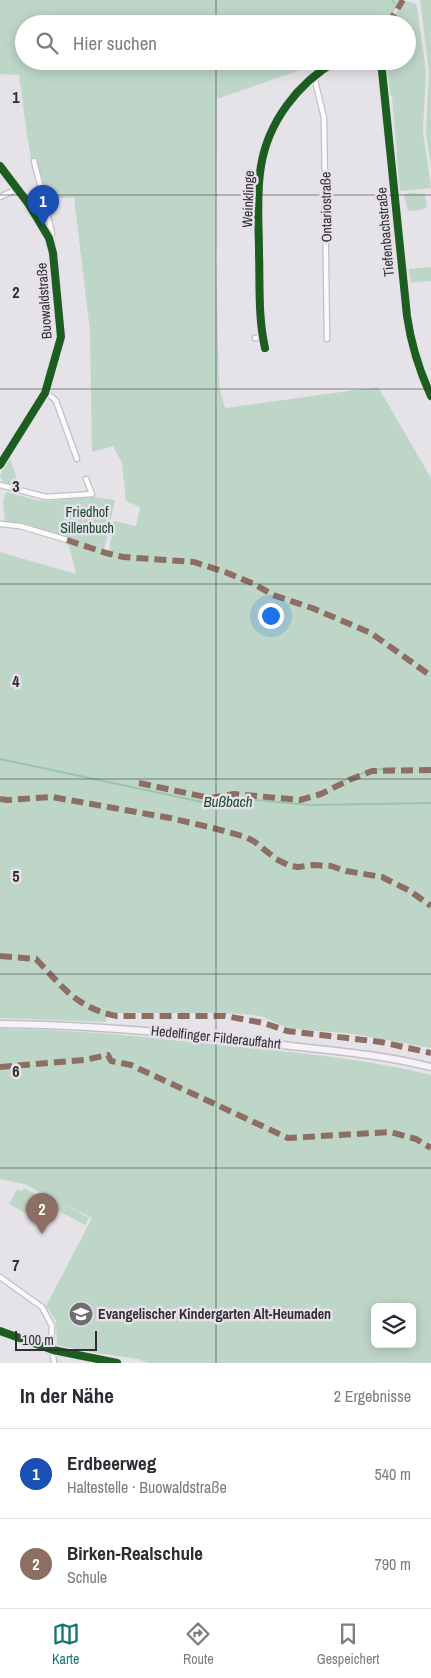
<!DOCTYPE html>
<html lang="de">
<head>
<meta charset="utf-8">
<style>
	:root { --surface:#fff; --page:#f2f2f3; --text:#2b2b33; --muted:#7c7c81; --line:#e1e1e2; --accent:#0f766e }
	body { margin:0; font-family:"Archivo Narrow",sans-serif; background:var(--page); color:var(--text) }
	.controls { position:absolute; right:15px; bottom:15px; display:grid; overflow:hidden; border-radius:8px; box-shadow:0 2px 12px #0003 }
	.controls button { width:45px; height:45px; display:grid; place-items:center; padding:0; border:0; border-bottom:1px solid var(--line); background:var(--surface); color:var(--text); font:25px sans-serif }
	.scale { position:absolute; left:15px; bottom:12px; width:82px; box-sizing:border-box; padding-left:5px; border:2px solid #312f33; border-top:0; font-size:14px; line-height:18px; white-space:nowrap; color:#312f33; -webkit-text-stroke:4px #e5e0ea; paint-order:stroke }
	.you { position:absolute; left:270px; top:615px; width:18px; height:18px; margin:-12px; border:4px solid #fff; border-radius:50%; background:#1a73e8; box-shadow:0 0 0 8px #1a73e833 }
	.badge { display:grid; place-items:center; width:32px; height:32px; border-radius:50%; background:var(--accent); color:#fff; font-size:16px; font-weight:700 }
	.pin { position:absolute; translate:-50% -41px; filter:drop-shadow(0 1px 2px #0008) }
	.pin::after { content:''; position:absolute; top:26px; width:18px; height:15px; background:inherit; clip-path:polygon(0 0,100% 0,50% 100%) }
	.list { margin:0; padding:0; list-style:none }
	h2 { display:flex; justify-content:space-between; align-items:center; height:65px; margin:0; padding:0 20px; font-size:21px }
	h2 small { font-size:16px; font-weight:400; color:var(--muted) }
	.list li { display:grid; grid-template-columns:32px 1fr auto; gap:15px; align-items:center; box-sizing:border-box; height:90px; padding:0 20px; border-top:1px solid var(--line) }
	.list b { display:block; font-size:19px; white-space:nowrap }
	.list p { margin:0; font-size:16px; white-space:nowrap; color:var(--muted) }
	.list em { font-size:16px; font-style:normal; color:var(--muted) }
	.icon { flex:none; width:28px; height:28px; fill:none; stroke:currentColor; stroke-width:2; stroke-linecap:round; stroke-linejoin:round }
	.map { position:relative; flex:none; width:431px; height:1363px; overflow:hidden }
	.search { position:absolute; background:var(--surface); box-shadow:0 2px 12px #0003; left:15px; right:15px; top:15px; height:55px; display:flex; align-items:center; gap:12px; box-sizing:border-box; padding:0 18px; border-radius:28px; color:var(--muted); font-size:19px }
	.sheet { height:245px; background:var(--surface) }
	nav { display:flex; justify-content:space-around; align-items:center; box-sizing:border-box; height:70px; border-top:1px solid var(--line); background:var(--surface); font-size:14px; color:var(--muted) }
	nav a { display:grid; justify-items:center; gap:2px }
	nav .on { color:var(--accent) }
	.map>svg:first-child { display:block }
</style>
</head>
<body>
<div class="map">
<svg width="431" height="1363" viewBox="0 0 431 1363">
	<rect width="100%" height="100%" fill="#e5e2e8"/>
	<!-- green -->
	<g fill="#bed6c8" fill-rule="evenodd">
		<polygon points="0,0 402,0 385,24 24,24 24,61 326,61 217,99 216,260 219,385 225,408 378,387 431,478 431,1048 354,1034 287,1028 264,1017 252,1015 223,1013 117,1013 107,1011 106,1022 0,1018 0,552 76,574 70,549 63,537 21,523 5,522 3,501 6,492 36,500 45,501 92,497 115,500 104,550 109,552 114,521 136,526 140,507 126,501 122,463 113,446 92,452 90,331 74,197 43,200 31,158 27,135 19,75 0,74"/>
		<polygon points="420,0 431,0 431,168 426,133 429,72"/>
		<polygon points="404,1 415,3 417,7 426,71 423,131 431,188 400,191 392,96 390,94 386,61 407,61 407,24 389,24"/>
		<polygon points="409,193 425,194 427,207 420,210 408,211 404,195"/>
		<polygon points="431,267 431,281 411,283 409,269"/>
		<polygon points="10,459 20,487 4,482 0,477 2,470"/>
		<path d="M0,1029C74,1029 147,1037 220,1045C290,1052 362,1058 431,1075V1363H148L138,1359L57,1347L56,1321L46,1306L92,1218L62,1203L89,1218L85,1225L49,1206L41,1221L9,1204L17,1189L22,1191L24,1188L49,1202L52,1198L24,1184L0,1179ZM375,1307H412V1344H375Z"/>
	</g>
	<g fill="none" stroke-linecap="round" stroke-linejoin="round">
		<!-- stream -->
		<g stroke="#99c5aa" stroke-width="2">
			<polyline points="393,0 394,3"/>
			<polyline points="0,759 207,803 241,799 311,805 431,803"/>
			<path d="M337,784C357,774 374,768 396,768"/>
		</g>
		<defs>
			<g id="minor">
				<path d="M381,61L407,316C411,344 419,370 431,396"/>
				<polyline points="314,76 324,118 327,339"/>
				<polyline points="34,161 52,233 49,238"/>
				<polyline points="0,166 28,203 49,238 53,253 61,337 45,393 0,465"/>
				<polyline points="0,197 17,189"/>
				<polyline points="255,338 263,337"/>
				<path d="M265,348C258,317 260,285 259,253C259,225 256,194 261,166C268,122 298,83 336,61"/>
				<polyline points="45,393 52,397 56,401 77,459"/>
				<polyline points="0,485 46,497 92,494 86,479"/>
				<polyline points="0,524 20,526 67,540"/>
				<polyline points="0,1277 42,1307 52,1326 51,1341 54,1363"/>
				<polyline points="0,1331 53,1350 117,1363"/>
			</g>
			<path id="secondary" d="M0,1024C92,1025 182,1033 273,1044C326,1050 379,1054 431,1067"/>
		</defs>
		<!-- minor casing -->
		<use href="#minor" stroke="#c3c0c5" stroke-width="7"/>
		<!-- secondary casing -->
		<use href="#secondary" stroke="#c3c0c5" stroke-width="9"/>
		<!-- minor -->
		<use href="#minor" stroke="#fbfbfc" stroke-width="4.5"/>
		<!-- secondary -->
		<use href="#secondary" stroke="#f5f3f7" stroke-width="6"/>
		<!-- quiet -->
		<g stroke="#8d6e63" stroke-width="6" stroke-dasharray="12 6" stroke-linecap="butt">
			<polyline points="388,24 403,0"/>
			<polyline points="67,540 106,553 123,557 194,562 225,572 254,584 273,595 312,608 371,633 431,676"/>
			<polyline points="139,783 210,798 234,794 300,800 321,794 349,780 372,771 431,770"/>
			<polyline points="0,799 7,800 52,797 170,818 213,828 246,837 255,842 276,859 290,866 298,867 313,865 331,866 346,871 382,877 410,891 431,906"/>
			<path d="M0,956L36,959C63,987 76,1008 117,1016H225L264,1023L287,1031L381,1042L431,1053"/>
			<polyline points="0,1067 84,1060 108,1055 111,1061 131,1065 288,1138 390,1132 416,1139 431,1148"/>
		</g>
		<defs>
			<g id="cycleway">
				<path d="M381,61L407,316C411,344 419,370 431,396"/>
				<polyline points="0,166 28,203 49,238 53,253 61,337 45,393 0,465"/>
				<path d="M265,348C258,317 260,285 259,253C259,225 256,194 261,166C268,122 298,83 336,61"/>
				<polyline points="0,1331 53,1350 117,1363"/>
			</g>
		</defs>
		<!-- cycleway casing -->
		<use href="#cycleway" stroke="#e5e0ea" stroke-width="11"/>
		<!-- cycleway -->
		<use href="#cycleway" stroke="#1b5e20" stroke-width="8"/>
	</g>
	<!-- grid -->
	<path fill="none" stroke="#312f33" stroke-width="1" stroke-opacity="0.55" d="M216,0V24M216,61V1363M0,195H431M0,389H431M0,584H431M0,779H431M0,974H431M0,1168H431"/>
	<!-- icons -->
	<defs>
		<symbol id="school-disc" viewBox="-11 -11 22 22"><circle r="9.5" fill="#706e72" stroke="#e5e0ea"/><path d="M0-5L7-2L0 1L-7-2ZM-4 1L0 2.5L4 1V4Q0 6-4 4Z" fill="#fff"/></symbol>
	</defs>
	<g fill-rule="evenodd">
		<use href="#school-disc" x="67" y="1300" width="28" height="28"/>
	</g>
	<g text-anchor="middle" dominant-baseline="central" stroke-width="5" stroke-linejoin="round" paint-order="stroke">
		<!-- street labels -->
		<g font-size="14" fill="#312f33" stroke="#e5e0ea">
			<text transform="translate(248 199) rotate(-88)">Weinklinge</text>
			<text transform="translate(326 207) rotate(-91)">Ontariostraße</text>
			<text transform="translate(385 232) rotate(-95)">Tiefenbachstraße</text>
			<text transform="translate(44 301) rotate(-94)">Buowaldstraße</text>
			<text transform="translate(216 1037) rotate(6)">Hedelfinger Filderauffahrt</text>
		</g>
		<!-- park labels -->
		<g font-size="14" fill="#17482c" stroke="#e5e0ea">
			<text x="87" y="512">Friedhof<tspan x="87" dy="16">Sillenbuch</tspan></text>
		</g>
		<!-- poi labels -->
		<g font-size="14" font-weight="bold" fill="#312f33" stroke="#e5e0ea" text-anchor="start">
			<text x="98" y="1314">Evangelischer Kindergarten Alt-Heumaden</text>
		</g>
		<!-- water labels -->
		<g font-size="15" font-style="italic" fill="#1b4c30" stroke="#e5e0ea">
			<text x="228" y="801">Bußbach</text>
		</g>
	</g>
	<g font-size="16" text-anchor="middle" font-weight="bold" fill="#312f33" stroke="#e5e0ea" stroke-width="5" stroke-linejoin="round" paint-order="stroke">
		<text x="16" y="103">1</text>
		<text x="16" y="298">2</text>
		<text x="16" y="492">3</text>
		<text x="16" y="687">4</text>
		<text x="16" y="882">5</text>
		<text x="16" y="1077">6</text>
		<text x="16" y="1271">7</text>
	</g>
</svg>
<div class="controls">
<button><svg class="icon" aria-label="layers" viewBox="0 0 24 24"><path d="M12 4l9 5-9 5-9-5zM3 14l9 5 9-5"/></svg></button>
</div>
<div class="scale">100 m</div>
<div class="you"></div>
<div class="pin badge" style="left:43px;top:226px;background:#1a4fb4">1</div>
<div class="pin badge" style="left:42px;top:1234px;background:#8d6e63">2</div>
<div class="search"><svg class="icon" aria-label="search" viewBox="0 0 24 24"><circle cx="10" cy="10" r="6"/><path d="M15 15l6 6"/></svg>Hier suchen</div>
</div>
<section class="sheet">
<h2>In der Nähe<small>2 Ergebnisse</small></h2>
<ul class="list">
<li><span class="badge" style="background:#1a4fb4">1</span><div><b>Erdbeerweg</b><p>Haltestelle · Buowaldstraße</p></div><em>540 m</em></li>
<li><span class="badge" style="background:#8d6e63">2</span><div><b>Birken-Realschule</b><p>Schule</p></div><em>790 m</em></li>
</ul>
</section>
<nav>
<a class="on"><svg class="icon" aria-label="map" viewBox="0 0 24 24"><path d="M3 6l6-2 6 2 6-2v14l-6 2-6-2-6 2zM9 4v14M15 6v14"/></svg>Karte</a>
<a><svg class="icon" aria-label="directions" viewBox="0 0 24 24"><path d="M12 3l9 9-9 9-9-9zM9 14v-3h6M13 9l2 2-2 2"/></svg>Route</a>
<a><svg class="icon" aria-label="saved" viewBox="0 0 24 24"><path d="M7 4h10v16l-5-4-5 4z"/></svg>Gespeichert</a>
</nav>
</body>
</html>
